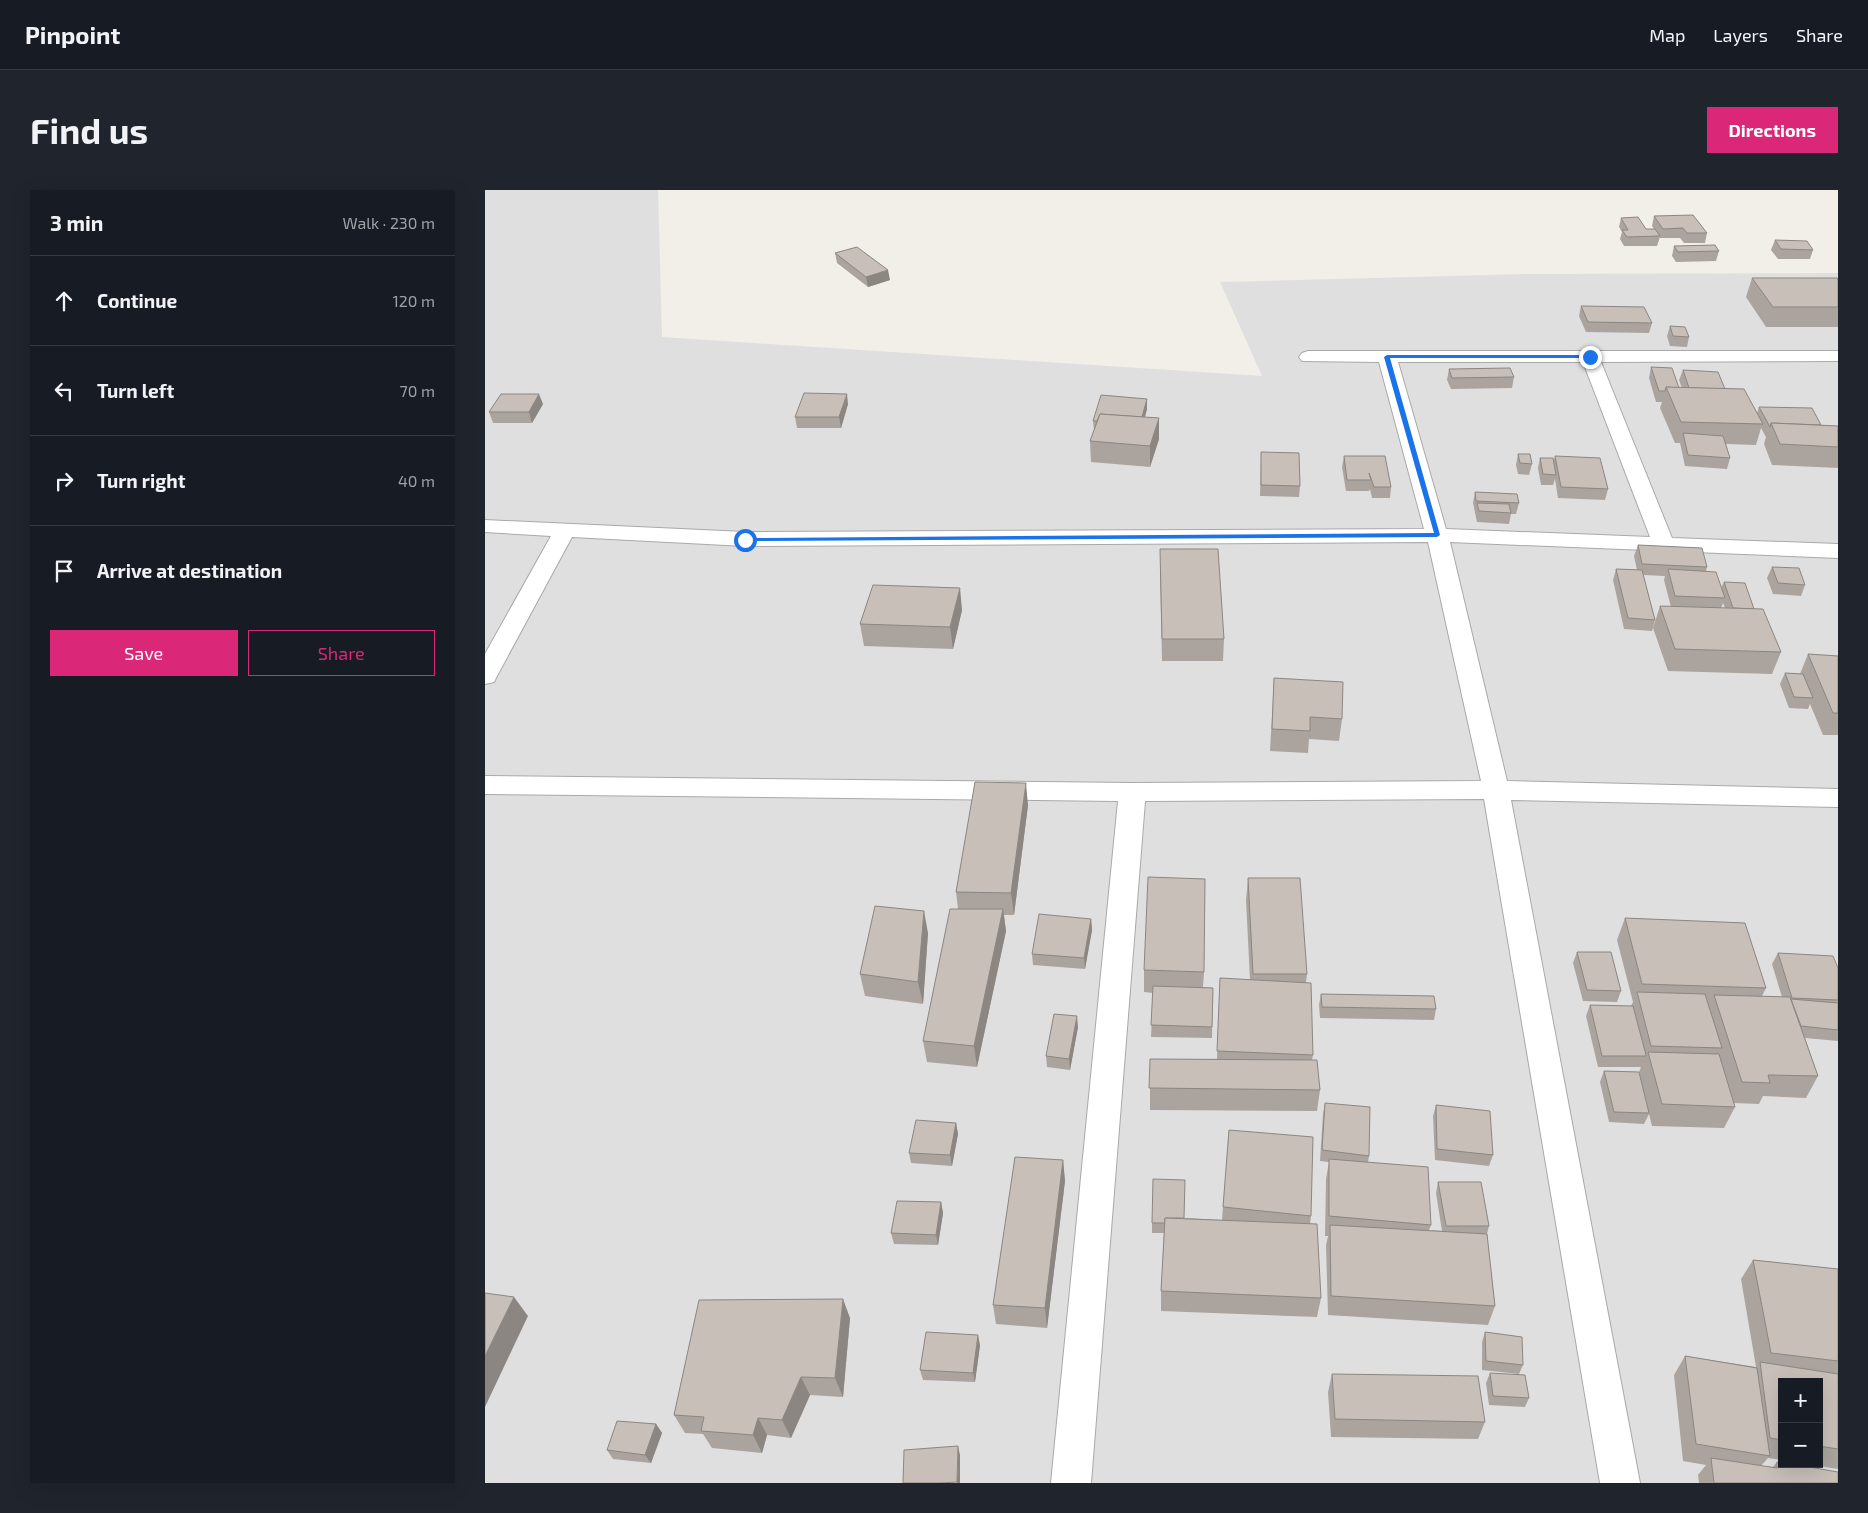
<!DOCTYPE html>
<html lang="en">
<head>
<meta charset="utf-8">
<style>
	:root { --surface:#171b24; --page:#20242c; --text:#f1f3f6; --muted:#9ea1a6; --line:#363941; --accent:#db2777 }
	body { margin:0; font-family:"Exo 2",sans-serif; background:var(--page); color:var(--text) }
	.controls { position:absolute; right:15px; bottom:15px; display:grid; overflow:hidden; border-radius:0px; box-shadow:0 5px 20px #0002 }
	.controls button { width:45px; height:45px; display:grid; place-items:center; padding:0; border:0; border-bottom:1px solid var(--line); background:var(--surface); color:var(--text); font:25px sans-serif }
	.stop { position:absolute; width:15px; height:15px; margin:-11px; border:4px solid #1a73e8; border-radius:50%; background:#fff }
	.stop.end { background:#1a73e8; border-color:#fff; box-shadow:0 1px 5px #0008 }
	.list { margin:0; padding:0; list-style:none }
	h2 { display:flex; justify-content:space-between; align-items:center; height:65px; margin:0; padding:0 20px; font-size:21px }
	h2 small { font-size:16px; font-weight:400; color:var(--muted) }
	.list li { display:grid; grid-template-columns:32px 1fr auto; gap:15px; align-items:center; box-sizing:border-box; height:90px; padding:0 20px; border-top:1px solid var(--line) }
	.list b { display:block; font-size:19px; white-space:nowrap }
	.list em { font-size:16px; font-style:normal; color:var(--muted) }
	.actions { display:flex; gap:10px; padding:15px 20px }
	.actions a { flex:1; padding:11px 0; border:1px solid var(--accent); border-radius:0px; text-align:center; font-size:18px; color:var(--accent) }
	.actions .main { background:var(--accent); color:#fff }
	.icon { flex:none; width:28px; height:28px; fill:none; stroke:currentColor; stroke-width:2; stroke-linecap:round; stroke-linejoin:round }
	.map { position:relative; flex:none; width:1353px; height:1293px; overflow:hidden; border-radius:0px }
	header { display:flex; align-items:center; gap:30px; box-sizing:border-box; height:70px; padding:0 25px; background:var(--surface); border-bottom:1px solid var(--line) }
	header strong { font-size:24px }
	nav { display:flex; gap:28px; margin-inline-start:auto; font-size:18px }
	.intro { display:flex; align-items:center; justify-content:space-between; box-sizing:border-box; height:120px; padding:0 30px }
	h1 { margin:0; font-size:35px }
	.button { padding:12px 22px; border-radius:0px; background:var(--accent); color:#fff; font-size:18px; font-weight:700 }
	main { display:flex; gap:30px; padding:0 30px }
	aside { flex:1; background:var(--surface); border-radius:0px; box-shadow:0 5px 20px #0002 }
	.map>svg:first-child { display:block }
</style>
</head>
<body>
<header>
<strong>Pinpoint</strong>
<nav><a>Map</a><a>Layers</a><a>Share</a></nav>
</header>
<div class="intro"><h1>Find us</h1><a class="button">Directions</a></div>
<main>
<aside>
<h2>3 min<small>Walk · 230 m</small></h2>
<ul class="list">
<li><svg class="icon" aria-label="ahead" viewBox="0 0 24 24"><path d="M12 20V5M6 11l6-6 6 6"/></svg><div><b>Continue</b></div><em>120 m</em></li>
<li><svg class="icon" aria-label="left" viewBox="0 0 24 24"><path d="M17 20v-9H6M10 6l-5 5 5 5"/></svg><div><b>Turn left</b></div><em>70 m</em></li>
<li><svg class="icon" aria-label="right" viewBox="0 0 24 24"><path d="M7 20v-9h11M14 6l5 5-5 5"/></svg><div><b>Turn right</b></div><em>40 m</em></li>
<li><svg class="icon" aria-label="arrive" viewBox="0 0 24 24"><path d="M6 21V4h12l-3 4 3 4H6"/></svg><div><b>Arrive at destination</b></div></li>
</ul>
<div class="actions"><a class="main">Save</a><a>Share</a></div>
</aside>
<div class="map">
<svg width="1353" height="1293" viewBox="0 0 1353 1293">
	<rect width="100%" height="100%" fill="#f2efe9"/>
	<!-- residential -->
	<path fill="#e0dfdf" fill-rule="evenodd" d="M0,0H173L177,147L777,186L735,92L1042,84L1353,83V1293H0ZM1297,1192H1334V1274H1297Z"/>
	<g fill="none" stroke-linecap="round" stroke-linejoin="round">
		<defs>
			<path id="minor" d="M823,161H1353V171L1116,172L1187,348L1353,354V368L965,352L1022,591L1353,599V617L1026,610L1155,1293H1115L999,609L660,611L606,1293H566L633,611L0,604V586L647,593L996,591L943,352L260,356L87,347L12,486L9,492L0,494V464L66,346L0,342V330L260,342L939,339L894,172L817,171L814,167L817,163ZM913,172H1098L1165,347L961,339Z"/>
		</defs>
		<!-- minor casing -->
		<use href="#minor" stroke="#a9a9a9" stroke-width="2"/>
		<!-- minor -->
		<use href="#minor" fill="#fff" fill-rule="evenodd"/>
	</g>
	<!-- wall -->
	<g fill="#aba49e" fill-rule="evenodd">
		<polygon points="1169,26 1222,43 1220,53 1199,53 1195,48 1175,48 1175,47 1172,56 1139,56 1135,49 1137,42 1134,37 1136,28 1161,39 1169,39 1167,36"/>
		<polygon points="1290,50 1328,60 1325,69 1293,69 1286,60"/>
		<polygon points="1189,56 1234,61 1231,71 1191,72 1187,66"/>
		<polygon points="350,63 405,90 383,97 352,73"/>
		<polygon points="1267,88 1353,89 1353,137 1281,137 1261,107"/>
		<polygon points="1096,116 1167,133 1164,143 1101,142 1094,126"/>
		<polygon points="1185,136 1204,147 1202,157 1185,156 1182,146"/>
		<polygon points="1166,177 1194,198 1197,198 1194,190 1198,180 1240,199 1272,223 1274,217 1336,235 1353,236 1353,278 1287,275 1279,254 1281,247 1276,238 1271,255 1241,254 1245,268 1242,279 1200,276 1195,253 1190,253 1175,218 1177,212 1171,212 1164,188"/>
		<polygon points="964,179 1029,187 1027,198 966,199 962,190"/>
		<polygon points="662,209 662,219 660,227 674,228 674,249 665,277 606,272 605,251 609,241 608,231"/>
		<polygon points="58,214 47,233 8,233 4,222"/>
		<polygon points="363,214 356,238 312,238 310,227"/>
		<polygon points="776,262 815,296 814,307 775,306"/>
		<polygon points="1033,264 1047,274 1044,285 1033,284 1031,275"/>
		<polygon points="859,266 906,297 905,308 887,308 885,299 884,301 861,301 857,277"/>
		<polygon points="1070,266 1123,299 1120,310 1073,308 1070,289 1068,295 1056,295 1053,278 1055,268 1068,272"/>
		<polygon points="990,302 1034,313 1031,324 1026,324 1024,334 992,332 988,313"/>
		<path d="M1153,355L1222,377L1221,381L1236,398L1239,392L1269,419L1296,462L1287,484L1183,481L1168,438L1175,416L1186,417L1179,390L1180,386L1158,385L1170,430L1167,441L1139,439L1128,390L1131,379L1152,380L1149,366ZM1238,413L1240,418H1236Z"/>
		<polygon points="1287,377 1320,395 1316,406 1288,404 1282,388"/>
		<polygon points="675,381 739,449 738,471 677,471"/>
		<polygon points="477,420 468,459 379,456 375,434"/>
		<polygon points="1323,464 1353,466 1353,545 1338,545 1325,514 1323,519 1304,518 1295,494 1300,483 1315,484"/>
		<polygon points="789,488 857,529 854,551 824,549 823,563 785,561"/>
		<polygon points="543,615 529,725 519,725 521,741 492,877 442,872 438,851 473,719 471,702"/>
		<polygon points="763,688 822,784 821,792 828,865 827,870 835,900 832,921 665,920 665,869 732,869 735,788 765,790 761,710"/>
		<polygon points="1140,728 1281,798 1277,806 1297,807 1287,774 1293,763 1353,778 1353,851 1320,848 1333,886 1321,908 1278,906 1274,914 1249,913 1250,917 1239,938 1167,936 1164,924 1159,934 1124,932 1115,892 1119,881 1154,882 1156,877 1113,877 1101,826 1105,815 1146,816 1148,812 1132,750"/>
		<polygon points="606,729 607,740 600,779 548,775 547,764"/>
		<polygon points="443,743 438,814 380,806 375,784"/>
		<polygon points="1092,762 1136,801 1132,812 1098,811 1088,773"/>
		<polygon points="659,780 719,782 718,797 728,798 727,848 666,847 668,803 659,802"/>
		<polygon points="836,804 951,819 949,830 835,828 834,815"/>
		<polygon points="593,837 585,880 562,877 561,866"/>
		<polygon points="840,913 884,966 883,972 946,1035 944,1040 957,1041 951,1003 953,992 1004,1036 1002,1044 1010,1116 1003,1135 843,1125 841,1055 843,1046 840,1046 841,989 844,972 835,971 838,924"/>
		<polygon points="951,915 1008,965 1004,976 950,970 948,926"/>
		<polygon points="471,933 473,944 467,976 426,973 424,963"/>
		<polygon points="744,940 826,1026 825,1034 836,1108 832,1127 676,1121 676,1101 679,1043 667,1043 667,1033 699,1028 737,1030"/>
		<polygon points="578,970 580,991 562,1138 511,1134 508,1115"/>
		<polygon points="456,1012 458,1023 453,1055 409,1054 406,1043"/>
		<polygon points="1268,1070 1353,1079 1353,1279 1322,1274 1334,1274 1334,1192 1297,1192 1297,1270 1283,1268 1276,1276 1287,1278 1292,1272 1353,1293 1214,1293 1213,1285 1221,1275 1198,1271 1189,1185 1200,1166 1271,1177 1256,1089"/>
		<polygon points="365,1128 358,1207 325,1205 306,1248 282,1245 277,1263 227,1258 218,1244 200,1243 189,1225"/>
		<polygon points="1000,1142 1038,1175 1034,1184 997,1180 997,1152"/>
		<polygon points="495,1155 490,1192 438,1190 435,1180"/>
		<polygon points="1005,1183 1044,1208 1040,1217 1004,1215 1001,1193"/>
		<polygon points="847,1184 1000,1232 993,1249 846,1247 843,1202"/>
		<polygon points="171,1234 177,1243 166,1273 128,1269 122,1260"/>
	</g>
	<!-- shaded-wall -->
	<g fill="#8b8681">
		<polygon points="403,80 405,90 383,97 381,87"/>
		<polygon points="54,204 58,214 47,233 44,222"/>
		<polygon points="362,204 363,214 356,238 354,227"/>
		<polygon points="662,209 662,219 655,245 655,234"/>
		<polygon points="674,228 674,249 665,277 665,256"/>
		<polygon points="475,398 477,420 468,459 465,437"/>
		<polygon points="541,593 543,615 529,725 526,703"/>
		<polygon points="518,719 521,741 492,877 489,856"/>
		<polygon points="439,721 443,743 438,814 433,792"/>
		<polygon points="606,729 607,740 600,779 599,768"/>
		<polygon points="592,826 593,837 585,880 584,869"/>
		<polygon points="471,933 473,944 467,976 465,965"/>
		<polygon points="578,970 580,991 562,1138 560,1118"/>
		<polygon points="456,1012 458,1023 453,1055 451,1045"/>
		<polygon points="29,1107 43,1126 0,1217 0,1166"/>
		<polygon points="358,1109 365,1128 358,1207 350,1188"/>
		<polygon points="493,1145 495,1155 490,1192 488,1183"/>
		<polygon points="316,1187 325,1205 306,1248 297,1230"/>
		<polygon points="273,1228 282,1245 277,1263 268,1245"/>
		<polygon points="171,1234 177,1243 166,1273 160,1265"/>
		<polygon points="473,1256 475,1265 475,1293 472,1293 472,1292"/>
	</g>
	<!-- building -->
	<g fill="#c7bfb8" stroke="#8b8681">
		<polygon points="1208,25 1222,43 1202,43 1198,38 1178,39 1169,26"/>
		<polygon points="1153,27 1161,39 1170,39 1175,46 1142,47 1137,40 1143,40 1136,28"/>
		<polygon points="1290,50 1322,51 1328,60 1296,59"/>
		<polygon points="1230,55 1234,61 1193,62 1189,56"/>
		<polygon points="372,57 403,80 381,87 350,63"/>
		<polygon points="1267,88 1352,88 1353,89 1353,117 1288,117"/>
		<polygon points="1096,116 1159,117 1167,133 1103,132"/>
		<polygon points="1185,136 1200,137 1204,147 1188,146"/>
		<polygon points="1166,177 1187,178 1194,198 1181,197 1180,201 1174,201"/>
		<polygon points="1025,178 1029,187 967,188 964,179"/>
		<polygon points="1198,180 1233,182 1240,199 1204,198"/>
		<polygon points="1181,197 1259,199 1278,234 1196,232"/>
		<polygon points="319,203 362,204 354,227 310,227"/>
		<polygon points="16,204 54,204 44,222 4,222"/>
		<polygon points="616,205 662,209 657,227 615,224 612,231 608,231"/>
		<polygon points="1274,217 1327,218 1336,235 1286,233 1285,237"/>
		<polygon points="615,224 674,228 665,256 605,251"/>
		<polygon points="1286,233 1353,236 1353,257 1295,254"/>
		<polygon points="1198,243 1238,246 1245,268 1203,265"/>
		<polygon points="776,262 814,263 815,296 776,295"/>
		<polygon points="1033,264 1045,264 1047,274 1035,273"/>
		<polygon points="859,266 900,266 906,297 889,297 884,283 886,290 862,290"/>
		<polygon points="1070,266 1115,268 1123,299 1076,297"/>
		<polygon points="1055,268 1068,268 1071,285 1058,284"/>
		<polygon points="990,302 1032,304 1034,313 991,311"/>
		<polygon points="992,313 1024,314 1026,323 994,321"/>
		<polygon points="1153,355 1217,358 1222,377 1157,374"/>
		<polygon points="675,359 733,359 739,449 677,449"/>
		<polygon points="1287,377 1314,378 1320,395 1293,393"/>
		<polygon points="1131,379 1157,380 1170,430 1143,428"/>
		<polygon points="1183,379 1231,382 1240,408 1190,406"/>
		<polygon points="1239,392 1260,393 1269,419 1248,418"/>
		<polygon points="388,395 475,398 465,437 375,434"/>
		<polygon points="1175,416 1278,419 1296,462 1190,459"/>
		<polygon points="1323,464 1353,466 1353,523 1348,523"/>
		<polygon points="1300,483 1318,484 1328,508 1309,507"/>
		<polygon points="789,488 858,492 857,529 825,527 825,541 787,539"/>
		<polygon points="490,592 541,593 526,703 471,702"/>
		<polygon points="663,687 720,689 719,782 659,780"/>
		<polygon points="763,688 815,688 822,784 768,784"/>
		<polygon points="390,716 439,721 433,792 375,784"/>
		<polygon points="465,719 518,719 489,856 438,851"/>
		<polygon points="554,724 606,729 599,768 547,764"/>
		<polygon points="1140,728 1260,733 1281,798 1157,794"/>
		<polygon points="1092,762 1126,762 1136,801 1102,800"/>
		<polygon points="1293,763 1348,766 1353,778 1353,810 1307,808"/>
		<polygon points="735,788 826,793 828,865 732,861"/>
		<polygon points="668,796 728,798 727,837 666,835"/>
		<polygon points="1152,802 1220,804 1237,858 1166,856"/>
		<polygon points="836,804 949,806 951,819 837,817"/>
		<polygon points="1229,805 1305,807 1333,886 1283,885 1285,893 1257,892"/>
		<polygon points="1306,809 1353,813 1353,840 1316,836"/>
		<polygon points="1105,815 1148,816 1161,865 1161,866 1117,866"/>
		<polygon points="569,824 592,826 584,869 561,866"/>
		<polygon points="1163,862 1234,864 1250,917 1177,914"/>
		<polygon points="665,869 832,870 835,900 664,898"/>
		<polygon points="1119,881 1154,882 1164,923 1129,922"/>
		<polygon points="840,913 885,917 884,966 837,960"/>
		<polygon points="951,915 1005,921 1008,965 952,959"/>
		<polygon points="431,930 471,933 465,965 424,963"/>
		<polygon points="744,940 828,947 826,1026 738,1017"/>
		<polygon points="530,967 578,970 560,1118 508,1115"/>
		<polygon points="844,969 943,977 946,1035 844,1026"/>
		<polygon points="668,989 700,990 699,1028 680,1028 680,1033 667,1033"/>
		<polygon points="953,992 996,992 1004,1036 961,1036"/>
		<polygon points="412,1011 456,1012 451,1045 406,1043"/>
		<polygon points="680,1028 832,1034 836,1108 676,1101"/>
		<polygon points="845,1035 1002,1044 1010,1116 846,1106"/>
		<polygon points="1268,1070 1353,1079 1353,1171 1286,1163"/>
		<polygon points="0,1103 29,1107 0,1166"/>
		<polygon points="358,1109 350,1188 316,1187 297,1230 273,1228 268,1245 216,1241 219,1227 189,1225 214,1110"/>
		<polygon points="441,1142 493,1145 488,1183 435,1180"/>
		<polygon points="1000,1142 1037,1147 1038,1175 1001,1171"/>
		<polygon points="1200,1166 1272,1178 1285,1266 1211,1254"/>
		<polygon points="1275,1172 1353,1184 1353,1259 1334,1256 1334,1192 1297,1192 1297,1250 1285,1248"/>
		<polygon points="1005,1183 1040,1185 1044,1208 1008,1206"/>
		<polygon points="847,1184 993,1186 1000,1232 850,1229"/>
		<polygon points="132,1231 171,1234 160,1265 122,1260"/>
		<polygon points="473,1256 472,1292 455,1293 418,1293 419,1260"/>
		<polygon points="1226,1268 1292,1278 1292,1272 1297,1273 1297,1274 1307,1274 1353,1282 1353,1293 1229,1293"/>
	</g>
	<!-- route -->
	<polygon fill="#1a73e8" points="902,165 1105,165 1108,167 1105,168 905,168 955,345 952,347 260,351 257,350 260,348 949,343 899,167"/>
</svg>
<div class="controls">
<button>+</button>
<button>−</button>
</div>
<div class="stop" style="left:260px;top:350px"></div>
<div class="stop end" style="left:1105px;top:167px"></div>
</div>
</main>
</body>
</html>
